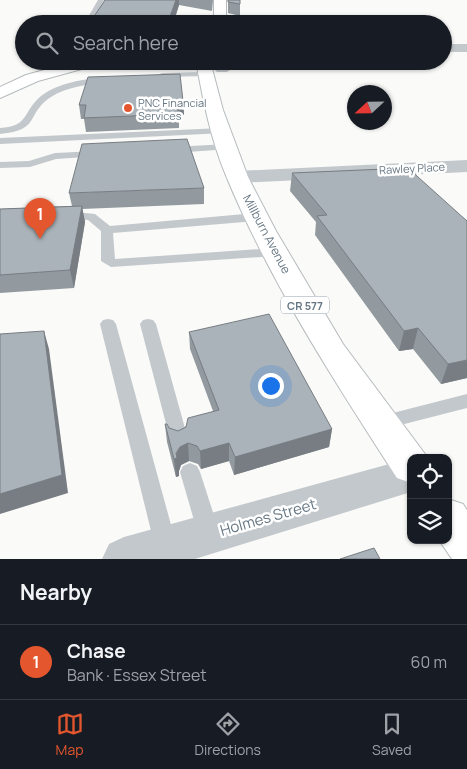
<!DOCTYPE html>
<html lang="en">
<head>
<meta charset="utf-8">
<style>
	:root { --surface:#171b24; --page:#20242c; --text:#f1f3f6; --muted:#9ea1a6; --line:#363941; --accent:#e4572e }
	body { margin:0; font-family:Manrope,sans-serif; background:var(--page); color:var(--text) }
	.controls { position:absolute; right:15px; bottom:15px; display:grid; overflow:hidden; border-radius:10px; box-shadow:0 1px 4px #0004 }
	.controls button { width:45px; height:45px; display:grid; place-items:center; padding:0; border:0; border-bottom:1px solid var(--line); background:var(--surface); color:var(--text); font:25px sans-serif }
	.compass { position:absolute; left:347px; top:85px; width:45px; height:45px; border-radius:50%; background:var(--surface); box-shadow:0 1px 4px #0004; rotate:248deg }
	.you { position:absolute; left:270px; top:385px; width:18px; height:18px; margin:-12px; border:4px solid #fff; border-radius:50%; background:#1a73e8; box-shadow:0 0 0 8px #1a73e833 }
	.badge { display:grid; place-items:center; width:32px; height:32px; border-radius:50%; background:var(--accent); color:#fff; font-size:16px; font-weight:700 }
	.pin { position:absolute; translate:-50% -41px; filter:drop-shadow(0 1px 2px #0008) }
	.pin::after { content:''; position:absolute; top:26px; width:18px; height:15px; background:inherit; clip-path:polygon(0 0,100% 0,50% 100%) }
	.list { margin:0; padding:0; list-style:none }
	h2 { display:flex; justify-content:space-between; align-items:center; height:65px; margin:0; padding:0 20px; font-size:21px }
	h2 small { font-size:16px; font-weight:400; color:var(--muted) }
	.list li { display:grid; grid-template-columns:32px 1fr auto; gap:15px; align-items:center; box-sizing:border-box; height:75px; padding:0 20px; border-top:1px solid var(--line) }
	.list b { display:block; font-size:19px; white-space:nowrap }
	.list p { margin:0; font-size:16px; white-space:nowrap; color:var(--muted) }
	.list em { font-size:16px; font-style:normal; color:var(--muted) }
	.icon { flex:none; width:28px; height:28px; fill:none; stroke:currentColor; stroke-width:2; stroke-linecap:round; stroke-linejoin:round }
	.map { position:relative; flex:none; width:467px; height:559px; overflow:hidden }
	.search { position:absolute; background:var(--surface); box-shadow:0 1px 4px #0004; left:15px; right:15px; top:15px; height:55px; display:flex; align-items:center; gap:12px; box-sizing:border-box; padding:0 18px; border-radius:28px; color:var(--muted); font-size:19px }
	.sheet { height:140px; background:var(--surface) }
	nav { display:flex; justify-content:space-around; align-items:center; box-sizing:border-box; height:70px; border-top:1px solid var(--line); background:var(--surface); font-size:14px; color:var(--muted) }
	nav a { display:grid; justify-items:center; gap:2px }
	nav .on { color:var(--accent) }
	.map>svg:first-child { display:block }
</style>
</head>
<body>
<div class="map">
<svg width="467" height="559" viewBox="0 0 467 559">
	<rect width="100%" height="100%" fill="#fafaf8"/>
	<g fill="none" stroke-linecap="round" stroke-linejoin="round">
		<defs>
			<g id="primary">
				<rect x="214" y="0" width="12" height="24"/>
				<polygon points="77,61 102,61 100,64 38,81 0,98 0,87 26,75"/>
				<path d="M196,61H210L223,110L248,177L276,231L343,344L425,454L426,458H411V483L397,478C335,382 271,284 227,178C211,141 203,100 196,61Z"/>
				<polygon points="448,499 463,504 467,510 467,559 452,559 439,540 448,540"/>
			</g>
		</defs>
		<!-- primary casing -->
		<use href="#primary" stroke="#b5babe" stroke-width="2"/>
		<!-- lane -->
		<g fill="#c3c8cc" fill-rule="evenodd">
			<polygon points="98,0 104,0 90,24 84,24"/>
			<polygon points="205,72 209,74 208,76 162,77 158,75 162,73"/>
			<path d="M105,77L109,79L108,81C88,85 68,86 51,97C25,114 42,130 0,134V128C30,126 22,112 41,96C58,83 84,79 105,77Z"/>
			<polygon points="222,128 225,129 225,133 0,144 0,138"/>
			<polygon points="227,144 230,145 230,149 173,153 168,150 173,147"/>
			<polygon points="97,151 101,152 101,156 56,159 30,167 0,168 0,162 29,161 55,153"/>
			<polygon points="65,211 95,214 110,226 257,213 263,217 257,221 113,233 115,259 276,248 282,252 276,256 111,267 101,261 101,231 88,220 61,218 59,215"/>
			<polygon points="108,319 113,320 116,324 176,543 173,550 165,553 157,550 154,543 100,324 103,320"/>
			<polygon points="148,319 153,320 156,324 188,439 186,444 179,447 172,444 170,439 140,324 143,320"/>
			<polygon points="467,394 467,408 381,430 375,428 372,423 375,418 381,416"/>
			<polygon points="190,463 197,466 200,472 220,534 216,541 209,544 202,541 198,534 180,472 183,466"/>
		</g>
		<!-- street -->
		<g fill="#c3c8cc" fill-rule="evenodd">
			<rect x="443" y="44" width="24" height="8"/>
			<polygon points="225,61 244,61 227,72 217,72 214,69"/>
			<polygon points="467,160 467,172 237,183 229,182 226,177 229,172 237,171"/>
			<polygon points="411,458 411,492 195,559 102,559 109,544 124,537"/>
		</g>
		<!-- primary -->
		<use href="#primary" fill="#fff" fill-rule="evenodd"/>
	</g>
	<!-- wall -->
	<g fill="#929a9f">
		<polygon points="105,0 213,0 212,11 179,5 173,24 89,24"/>
		<polygon points="228,0 240,4 240,16 228,13"/>
		<polygon points="183,101 184,115 179,116 179,128 86,132 84,119 81,119 79,105"/>
		<polygon points="292,173 467,378 441,384 413,349 399,351 315,235 316,222 290,191"/>
		<polygon points="204,188 204,204 82,209 85,222 74,288 0,293 0,209 72,206 69,193"/>
		<polygon points="189,332 332,429 329,447 234,475 229,461 201,469 198,464 189,461 181,465 179,471 179,476 176,477 167,442 165,424 169,428 178,431 213,411 190,349"/>
	</g>
	<!-- shaded-wall -->
	<g fill="#777d82">
		<polygon points="176,0 179,0 179,5 173,24 160,24"/>
		<polygon points="183,101 184,115 179,116 175,103"/>
		<polygon points="82,206 85,222 74,288 70,270"/>
		<polygon points="418,328 413,349 399,351 404,331"/>
		<polygon points="44,331 49,349 68,493 0,514 0,494"/>
		<polygon points="467,360 467,378 441,384 448,364"/>
		<polygon points="332,429 329,447 234,475 235,457"/>
		<polygon points="188,443 189,461 181,465 179,471 179,476 176,477 174,459 180,447"/>
		<polygon points="229,443 229,461 201,469 200,451"/>
	</g>
	<!-- building -->
	<g fill="#aab3b9" stroke="#777d82">
		<polygon points="105,0 176,0 168,22 160,24 89,24"/>
		<polygon points="228,0 240,0 240,4 228,2"/>
		<polygon points="180,74 183,101 175,103 179,114 84,118 86,105 79,105 88,77"/>
		<polygon points="187,139 204,188 69,193 82,144"/>
		<polygon points="408,168 467,221 467,360 448,364 418,328 404,331 317,216 327,215 292,173"/>
		<polygon points="82,206 70,270 0,275 0,209"/>
		<polygon points="269,314 332,429 235,457 229,443 200,451 197,446 188,443 180,447 176,453 177,458 174,459 165,424 167,424 169,428 178,431 186,427 188,418 219,410 189,332"/>
		<polygon points="44,331 62,475 0,494 0,334"/>
		<polygon points="374,548 380,559 340,559"/>
	</g>
	<!-- markers -->
	<circle fill="#e4572e" stroke="#fff" stroke-width="2" cx="128" cy="108" r="5"/>
	<g text-anchor="middle" dominant-baseline="central" stroke-width="5" stroke-linejoin="round" paint-order="stroke">
		<!-- far-poi labels -->
		<g font-size="11" fill="#657683" stroke="#fff" text-anchor="start">
			<text x="138" y="102">PNC Financial<tspan x="138" dy="13">Services</tspan></text>
		</g>
		<!-- far-street labels -->
		<g font-size="11" fill="#657683" stroke="#fff">
			<text transform="translate(412 168) rotate(-3)">Rawley Place</text>
		</g>
		<!-- shield labels -->
		<rect fill="#fff" stroke="#939fa8" stroke-width="1" x="281" y="296.5" width="48" height="17" rx="4"/>
		<g font-size="11" font-weight="bold" fill="#657683">
			<text x="305" y="305">CR 577</text>
		</g>
		<!-- street labels -->
		<g font-size="12" fill="#657683" stroke="#fff">
			<text transform="translate(267 234) rotate(62)">Millburn Avenue</text>
		</g>
		<!-- near-street labels -->
		<g font-size="15" fill="#657683" stroke="#fff">
			<text transform="translate(268 517) rotate(-16)">Holmes Street</text>
		</g>
	</g>
</svg>
<div class="controls">
<button><svg class="icon" aria-label="locate" viewBox="0 0 24 24"><circle cx="12" cy="12" r="6"/><path d="M12 2v4M12 18v4M2 12h4M18 12h4"/></svg></button>
<button><svg class="icon" aria-label="layers" viewBox="0 0 24 24"><path d="M12 4l9 5-9 5-9-5zM3 14l9 5 9-5"/></svg></button>
</div>
<svg class="compass" viewBox="-18 -18 36 36"><path d="M0-13l5 13h-10z" fill="#e53935"/><path d="M0 13l5-13h-10z" fill="#9ea1a6"/></svg>
<div class="you"></div>
<div class="pin badge" style="left:40px;top:239px">1</div>
<div class="search"><svg class="icon" aria-label="search" viewBox="0 0 24 24"><circle cx="10" cy="10" r="6"/><path d="M15 15l6 6"/></svg>Search here</div>
</div>
<section class="sheet">
<h2>Nearby<small></small></h2>
<ul class="list">
<li><span class="badge">1</span><div><b>Chase</b><p>Bank · Essex Street</p></div><em>60 m</em></li>
</ul>
</section>
<nav>
<a class="on"><svg class="icon" aria-label="map" viewBox="0 0 24 24"><path d="M3 6l6-2 6 2 6-2v14l-6 2-6-2-6 2zM9 4v14M15 6v14"/></svg>Map</a>
<a><svg class="icon" aria-label="directions" viewBox="0 0 24 24"><path d="M12 3l9 9-9 9-9-9zM9 14v-3h6M13 9l2 2-2 2"/></svg>Directions</a>
<a><svg class="icon" aria-label="saved" viewBox="0 0 24 24"><path d="M7 4h10v16l-5-4-5 4z"/></svg>Saved</a>
</nav>
</body>
</html>
